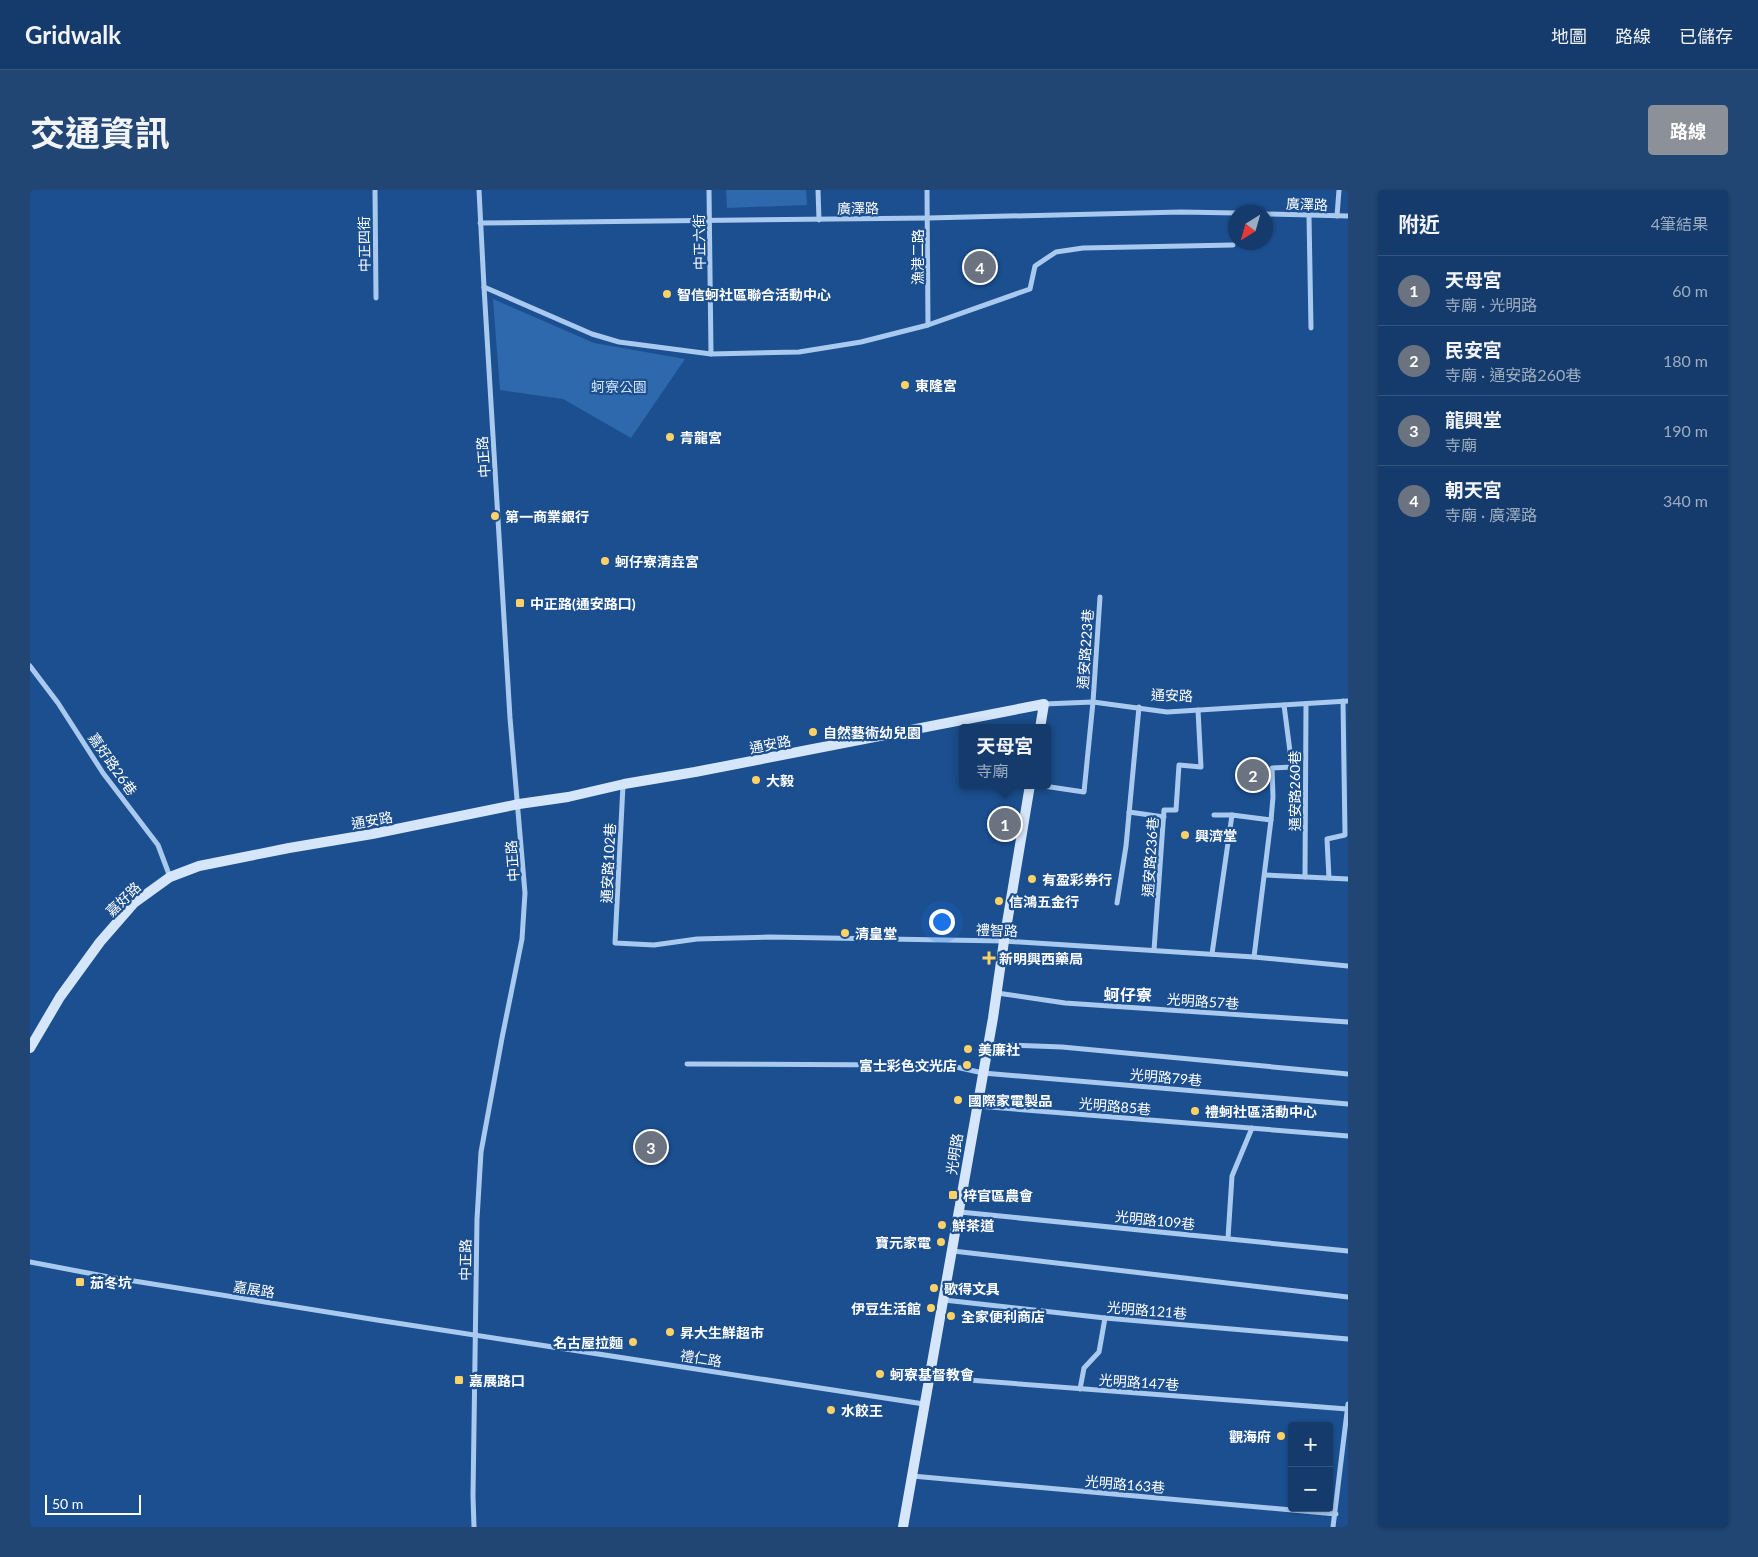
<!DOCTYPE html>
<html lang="zh-TW">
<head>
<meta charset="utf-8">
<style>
	:root { --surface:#143b6b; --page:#214673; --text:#f1f3f6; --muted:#9dadc1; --line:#33557e; --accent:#8c9099 }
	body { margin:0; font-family:Lato,"Noto Sans TC",sans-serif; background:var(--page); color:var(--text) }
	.controls { position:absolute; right:15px; bottom:15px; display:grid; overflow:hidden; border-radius:5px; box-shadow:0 1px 4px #0004 }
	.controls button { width:45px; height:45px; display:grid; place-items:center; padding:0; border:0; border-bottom:1px solid var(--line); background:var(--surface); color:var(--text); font:25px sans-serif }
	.compass { position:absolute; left:1198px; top:15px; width:45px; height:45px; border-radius:50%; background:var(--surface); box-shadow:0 1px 4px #0004; rotate:217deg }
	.scale { position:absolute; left:15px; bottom:12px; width:96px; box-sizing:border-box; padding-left:5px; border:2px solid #fff; border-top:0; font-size:14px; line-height:18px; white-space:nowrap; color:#fff; -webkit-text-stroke:4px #1b4f8f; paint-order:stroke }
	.you { position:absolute; left:911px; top:731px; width:18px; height:18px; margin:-12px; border:4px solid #fff; border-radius:50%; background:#1a73e8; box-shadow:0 0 0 8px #1a73e833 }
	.badge { display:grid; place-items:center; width:32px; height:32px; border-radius:50%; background:var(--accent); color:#fff; font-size:16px; font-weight:700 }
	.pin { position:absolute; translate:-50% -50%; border:2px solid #fff; box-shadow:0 1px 5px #0006 }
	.popup { position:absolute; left:929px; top:534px; width:92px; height:65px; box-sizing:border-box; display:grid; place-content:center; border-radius:5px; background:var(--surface); filter:drop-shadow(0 1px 4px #0005); font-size:16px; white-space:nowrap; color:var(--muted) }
	.popup b { font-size:19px; color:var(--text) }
	.popup::after { content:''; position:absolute; left:50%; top:100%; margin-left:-10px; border:10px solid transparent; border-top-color:var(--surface) }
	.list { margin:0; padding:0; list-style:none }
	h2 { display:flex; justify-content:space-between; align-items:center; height:65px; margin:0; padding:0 20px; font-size:21px }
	h2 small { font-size:16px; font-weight:400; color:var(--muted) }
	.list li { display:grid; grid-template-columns:32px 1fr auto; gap:15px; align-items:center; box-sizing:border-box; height:70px; padding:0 20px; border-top:1px solid var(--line) }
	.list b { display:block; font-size:19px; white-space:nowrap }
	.list p { margin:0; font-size:16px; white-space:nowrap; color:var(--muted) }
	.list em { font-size:16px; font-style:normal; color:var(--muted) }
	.map { position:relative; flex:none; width:1318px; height:1337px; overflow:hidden; border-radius:5px }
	header { display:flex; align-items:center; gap:30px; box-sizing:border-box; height:70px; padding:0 25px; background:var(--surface); border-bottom:1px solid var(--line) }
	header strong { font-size:24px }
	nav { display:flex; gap:28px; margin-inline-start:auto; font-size:18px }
	.intro { display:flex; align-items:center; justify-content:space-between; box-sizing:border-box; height:120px; padding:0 30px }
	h1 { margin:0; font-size:35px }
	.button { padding:12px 22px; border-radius:5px; background:var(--accent); color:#fff; font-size:18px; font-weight:700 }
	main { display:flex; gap:30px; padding:0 30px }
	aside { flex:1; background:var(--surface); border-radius:5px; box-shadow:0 1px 4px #0004 }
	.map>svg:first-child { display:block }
</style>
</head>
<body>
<header>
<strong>Gridwalk</strong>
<nav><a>地圖</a><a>路線</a><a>已儲存</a></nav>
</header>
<div class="intro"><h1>交通資訊</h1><a class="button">路線</a></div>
<main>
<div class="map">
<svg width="1318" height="1337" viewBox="0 0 1318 1337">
	<rect width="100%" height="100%" fill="#1b4f8f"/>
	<!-- green -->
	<g fill="#2e69ad">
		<polygon points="696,0 776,0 777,15 697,18"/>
		<polygon points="463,109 564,153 655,169 601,248 533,209 470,200"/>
	</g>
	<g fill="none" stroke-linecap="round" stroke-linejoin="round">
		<!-- street -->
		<g stroke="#a9c9ee" stroke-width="5">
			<polyline points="345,0 346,108"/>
			<polyline points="679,0 681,164"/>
			<polyline points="788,0 789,30"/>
			<polyline points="897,0 898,135"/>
			<polyline points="1236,24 1318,26"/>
			<polyline points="1279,26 1281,138"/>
			<polyline points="1307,26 1309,0"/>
			<polyline points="450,33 898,28 1151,22 1206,23"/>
			<polyline points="454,97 562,144 589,152 681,164 769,162 831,152 898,135 1000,99 1005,76 1026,62 1053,58 1203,55"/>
			<polyline points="0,476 28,513 73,583 128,655 140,687"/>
			<polyline points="1014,514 1063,512 1137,522 1318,511"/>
			<polyline points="593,595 585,753 624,755 667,749 739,747 974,751 1224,767 1318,776"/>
			<polyline points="1007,595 1054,602 1063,512 1070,407"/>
			<polyline points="1099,622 1134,627"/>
			<polyline points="1184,625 1202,625"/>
			<polyline points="1235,685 1318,689"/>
			<polyline points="1275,687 1276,515"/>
			<polyline points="1299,688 1297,649 1315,645 1313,511"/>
			<polyline points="1087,713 1096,656 1109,517"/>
			<polyline points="1124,760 1134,620 1146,620 1149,575 1171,577 1168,520"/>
			<polyline points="1182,764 1202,625 1241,630"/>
			<polyline points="1224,767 1241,630 1243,607 1242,578 1262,577 1254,515"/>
			<polyline points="967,803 1035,813 1318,832"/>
			<polyline points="958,854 1032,857 1318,884"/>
			<polyline points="657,874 867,875 926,877 953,883 1318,914"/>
			<polyline points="947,916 1318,946"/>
			<polyline points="930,1022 1318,1061"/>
			<polyline points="1198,1048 1202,986 1222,938"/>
			<polyline points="923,1061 1318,1107"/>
			<polyline points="0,1072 79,1087 347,1130 894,1214"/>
			<polyline points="914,1110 1075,1128 1318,1149"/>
			<polyline points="899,1187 1317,1219"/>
			<polyline points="1050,1199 1054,1178 1069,1162 1075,1128"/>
			<polyline points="882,1286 1306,1324"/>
			<polyline points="444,1337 443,1306 447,1029 451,962 472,848 492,749 495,703 480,528 454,97 449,0"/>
			<polyline points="1303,1337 1318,1214"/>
		</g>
		<!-- secondary -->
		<g stroke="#d6e6fa" stroke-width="10">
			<polyline points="0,858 30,807 70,752 104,713 140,687 169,676 259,658 342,644 489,614 538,607 594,594 665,582 1014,514 1010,538"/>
			<polyline points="873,1337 963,828 974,751 1000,595"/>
		</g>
	</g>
	<!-- markers -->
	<g fill="#ffd166" stroke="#1b4f8f" stroke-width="2">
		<circle cx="637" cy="104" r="5"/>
		<circle cx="875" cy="195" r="5"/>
		<circle cx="640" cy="247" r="5"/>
		<circle cx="465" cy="326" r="5"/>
		<circle cx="575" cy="371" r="5"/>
		<rect x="485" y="408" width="10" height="10" rx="2.5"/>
		<circle cx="783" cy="542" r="5"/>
		<circle cx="726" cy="590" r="5"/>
		<circle cx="1155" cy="645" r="5"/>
		<circle cx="1002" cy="689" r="5"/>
		<circle cx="969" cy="711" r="5"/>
		<circle cx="815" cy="743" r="5"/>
		<path d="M956.5 760.5h5v5h5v5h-5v5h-5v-5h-5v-5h5z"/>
		<circle cx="938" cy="859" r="5"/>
		<circle cx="937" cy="875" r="5"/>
		<circle cx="928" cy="910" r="5"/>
		<circle cx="1165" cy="921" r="5"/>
		<rect x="918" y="1000" width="10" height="10" rx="2.5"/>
		<circle cx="912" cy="1035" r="5"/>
		<circle cx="911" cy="1052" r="5"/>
		<rect x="45" y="1087" width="10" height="10" rx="2.5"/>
		<circle cx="904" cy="1098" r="5"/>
		<circle cx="901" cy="1118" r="5"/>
		<circle cx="921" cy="1126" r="5"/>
		<circle cx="640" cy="1142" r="5"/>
		<circle cx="603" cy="1152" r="5"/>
		<circle cx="850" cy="1184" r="5"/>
		<rect x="424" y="1185" width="10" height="10" rx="2.5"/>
		<circle cx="801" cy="1220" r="5"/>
		<circle cx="1251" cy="1246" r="5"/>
	</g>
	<g text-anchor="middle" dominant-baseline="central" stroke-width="4.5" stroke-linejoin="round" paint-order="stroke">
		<!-- street labels -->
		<g font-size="14" fill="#fff" stroke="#1b4f8f">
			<text transform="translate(1277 14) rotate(2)">廣澤路</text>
			<text transform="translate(828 18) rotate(-1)">廣澤路</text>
			<text transform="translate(669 52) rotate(-91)">中正六街</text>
			<text transform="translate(334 54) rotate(-91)">中正四街</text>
			<text transform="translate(887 67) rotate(-90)">漁港二路</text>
			<text transform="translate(453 267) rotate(-94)">中正路</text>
			<text transform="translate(1055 459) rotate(-86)">通安路223巷</text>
			<text transform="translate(1142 505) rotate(2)">通安路</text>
			<text transform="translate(740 554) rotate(-11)">通安路</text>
			<text transform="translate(83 574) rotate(55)">嘉好路26巷</text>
			<text transform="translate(1264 601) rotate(-90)">通安路260巷</text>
			<text transform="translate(342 630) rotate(-10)">通安路</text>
			<text transform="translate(1120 667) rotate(-86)">通安路236巷</text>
			<text transform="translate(482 671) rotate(-94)">中正路</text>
			<text transform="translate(578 673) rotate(-87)">通安路102巷</text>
			<text transform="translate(93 709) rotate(-44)">嘉好路</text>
			<text transform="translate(967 740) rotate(2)">禮智路</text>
			<text transform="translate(1173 811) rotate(4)">光明路57巷</text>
			<text transform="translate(1136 887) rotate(5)">光明路79巷</text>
			<text transform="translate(1085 916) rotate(5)">光明路85巷</text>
			<text transform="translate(924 964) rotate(-81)">光明路</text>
			<text transform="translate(1125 1030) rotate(6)">光明路109巷</text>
			<text transform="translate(435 1070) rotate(-89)">中正路</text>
			<text transform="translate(224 1099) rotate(9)">嘉展路</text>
			<text transform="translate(1117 1120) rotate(5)">光明路121巷</text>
			<text transform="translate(671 1168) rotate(9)">禮仁路</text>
			<text transform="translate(1109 1192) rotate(4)">光明路147巷</text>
			<text transform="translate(1095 1294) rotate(5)">光明路163巷</text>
		</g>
		<!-- poi labels -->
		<g font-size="14" font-weight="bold" fill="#fff" stroke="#1b4f8f" text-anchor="start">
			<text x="647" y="104">智信蚵社區聯合活動中心</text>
			<text x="885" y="195">東隆宮</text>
			<text x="650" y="247">青龍宮</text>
			<text x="475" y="326">第一商業銀行</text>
			<text x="585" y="371">蚵仔寮清垚宮</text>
			<text x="500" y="413">中正路(通安路口)</text>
			<text x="793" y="542">自然藝術幼兒園</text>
			<text x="736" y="590">大毅</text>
			<text x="1165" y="645">興濟堂</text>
			<text x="1012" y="689">有盈彩券行</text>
			<text x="979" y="711">信鴻五金行</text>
			<text x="825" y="743">清皇堂</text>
			<text x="969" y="768">新明興西藥局</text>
			<text x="948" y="859">美廉社</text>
			<text x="927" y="875" text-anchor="end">富士彩色文光店</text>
			<text x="938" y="910">國際家電製品</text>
			<text x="1175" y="921">禮蚵社區活動中心</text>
			<text x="933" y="1005">梓官區農會</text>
			<text x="922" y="1035">鮮茶道</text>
			<text x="901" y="1052" text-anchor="end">寶元家電</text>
			<text x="60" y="1092">茄冬坑</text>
			<text x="914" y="1098">歌得文具</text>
			<text x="891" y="1118" text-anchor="end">伊豆生活館</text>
			<text x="931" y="1126">全家便利商店</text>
			<text x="650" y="1142">昇大生鮮超市</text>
			<text x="593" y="1152" text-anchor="end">名古屋拉麵</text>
			<text x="860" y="1184">蚵寮基督教會</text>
			<text x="439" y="1190">嘉展路口</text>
			<text x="811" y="1220">水餃王</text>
			<text x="1241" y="1246" text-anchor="end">觀海府</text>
		</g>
		<!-- park labels -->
		<g font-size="14" fill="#cfe3fa" stroke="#1b4f8f">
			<text x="589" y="196">蚵寮公園</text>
		</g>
		<!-- quarter labels -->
		<g font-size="16" font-weight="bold" fill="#fff" stroke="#1b4f8f">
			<text x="1098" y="804">蚵仔寮</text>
		</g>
	</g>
</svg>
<div class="controls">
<button>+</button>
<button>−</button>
</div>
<svg class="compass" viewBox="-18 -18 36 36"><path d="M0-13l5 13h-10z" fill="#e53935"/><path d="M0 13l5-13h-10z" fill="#9dadc1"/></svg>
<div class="scale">50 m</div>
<div class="you"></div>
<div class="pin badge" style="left:975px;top:634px;background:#6b7280">1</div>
<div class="popup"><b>天母宮</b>寺廟</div>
<div class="pin badge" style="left:1223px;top:585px;background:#6b7280">2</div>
<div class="pin badge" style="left:621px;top:957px;background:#6b7280">3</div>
<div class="pin badge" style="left:950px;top:77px;background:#6b7280">4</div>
</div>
<aside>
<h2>附近<small>4筆結果</small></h2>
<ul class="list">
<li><span class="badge" style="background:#6b7280">1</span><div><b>天母宮</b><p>寺廟 · 光明路</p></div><em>60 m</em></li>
<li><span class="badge" style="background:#6b7280">2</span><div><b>民安宮</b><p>寺廟 · 通安路260巷</p></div><em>180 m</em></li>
<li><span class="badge" style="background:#6b7280">3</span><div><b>龍興堂</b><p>寺廟</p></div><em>190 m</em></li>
<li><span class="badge" style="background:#6b7280">4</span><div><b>朝天宮</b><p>寺廟 · 廣澤路</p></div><em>340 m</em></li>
</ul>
</aside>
</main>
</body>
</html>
